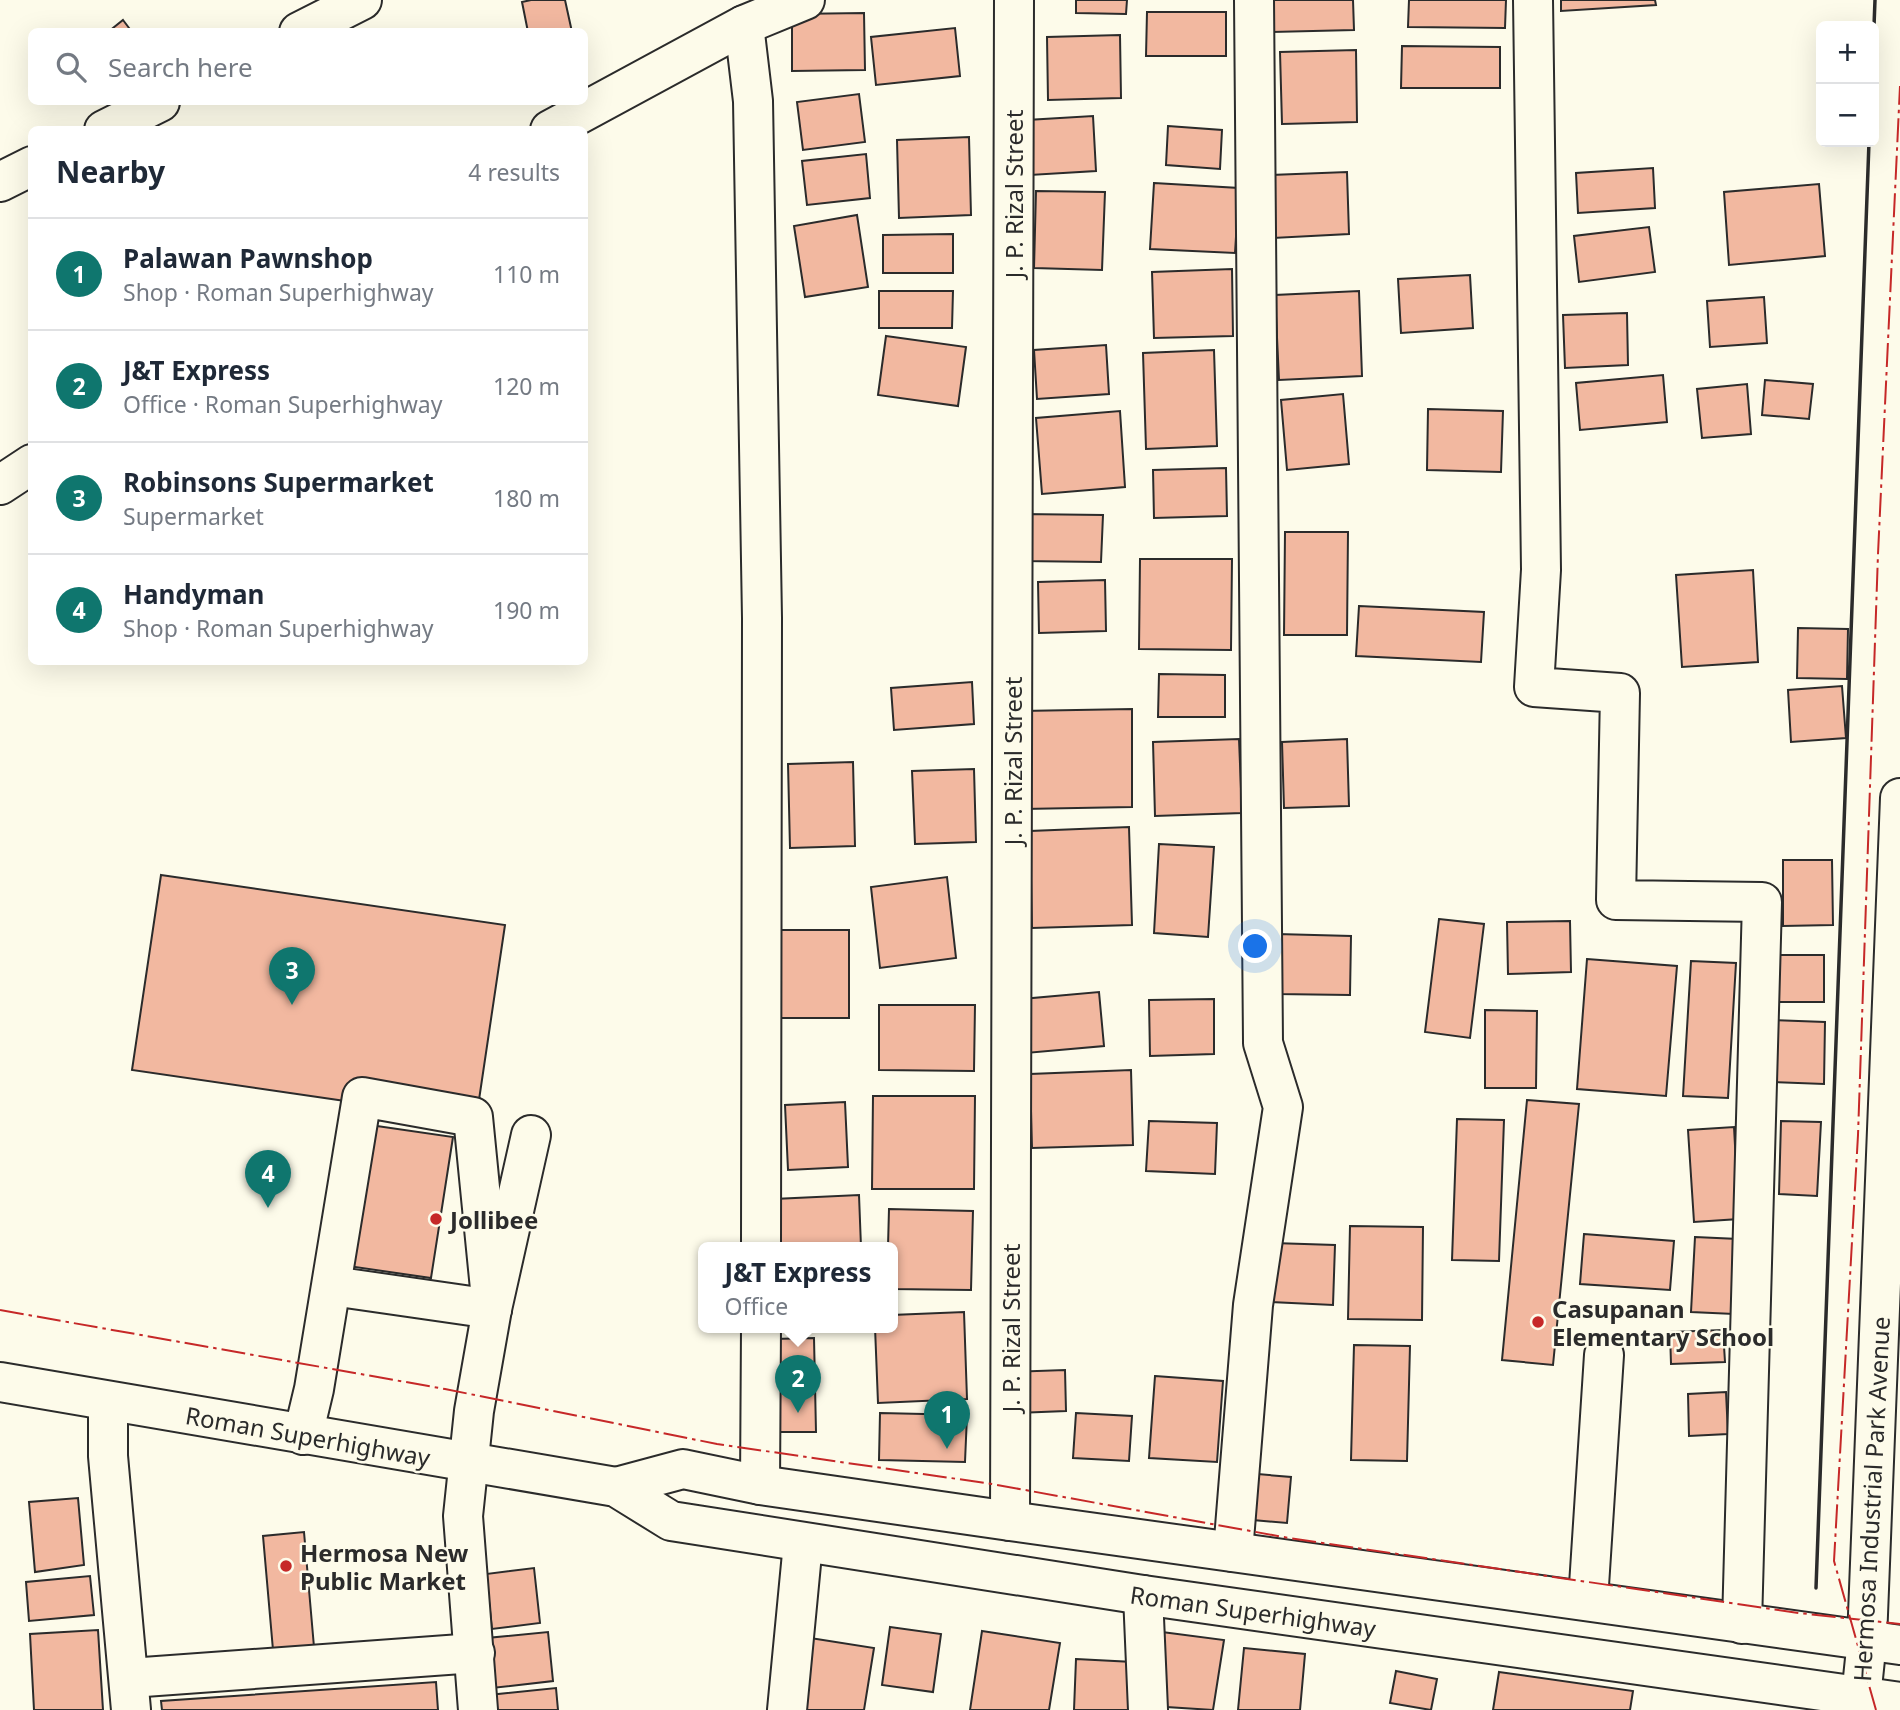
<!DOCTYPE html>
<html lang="en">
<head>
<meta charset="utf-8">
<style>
	:root { --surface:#fff; --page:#f6f6f7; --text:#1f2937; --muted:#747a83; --line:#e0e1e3; --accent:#0f766e }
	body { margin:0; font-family:"Noto Sans",sans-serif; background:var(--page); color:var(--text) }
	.controls { position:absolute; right:21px; top:21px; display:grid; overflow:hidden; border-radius:10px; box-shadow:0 7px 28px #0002 }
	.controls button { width:63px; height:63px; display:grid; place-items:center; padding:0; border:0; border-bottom:2px solid var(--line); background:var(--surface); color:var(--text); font:35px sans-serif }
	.you { position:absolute; left:1256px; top:947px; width:24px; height:24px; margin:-18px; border:5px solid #fff; border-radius:50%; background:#1a73e8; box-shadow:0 0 0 10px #1a73e833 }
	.badge { display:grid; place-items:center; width:46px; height:46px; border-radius:50%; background:var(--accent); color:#fff; font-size:23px; font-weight:700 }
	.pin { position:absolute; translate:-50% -58px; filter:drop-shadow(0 2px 4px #0008) }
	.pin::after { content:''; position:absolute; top:37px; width:24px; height:21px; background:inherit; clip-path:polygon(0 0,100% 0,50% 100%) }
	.popup { position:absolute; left:698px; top:1242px; width:200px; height:91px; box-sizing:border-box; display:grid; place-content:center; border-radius:10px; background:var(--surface); filter:drop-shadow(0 2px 5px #0005); font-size:23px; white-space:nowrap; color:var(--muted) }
	.popup b { font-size:26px; color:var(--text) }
	.popup::after { content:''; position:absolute; left:50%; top:100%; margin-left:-14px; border:14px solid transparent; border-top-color:var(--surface) }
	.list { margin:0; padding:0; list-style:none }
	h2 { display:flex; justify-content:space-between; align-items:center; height:91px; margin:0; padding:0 28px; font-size:30px }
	h2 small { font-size:23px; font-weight:400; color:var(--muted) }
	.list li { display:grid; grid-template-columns:46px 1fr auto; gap:21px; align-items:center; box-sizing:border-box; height:112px; padding:0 28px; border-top:2px solid var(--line) }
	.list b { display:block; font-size:26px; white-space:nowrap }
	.list p { margin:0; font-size:23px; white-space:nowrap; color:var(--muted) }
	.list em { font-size:23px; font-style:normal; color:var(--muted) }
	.icon { flex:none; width:38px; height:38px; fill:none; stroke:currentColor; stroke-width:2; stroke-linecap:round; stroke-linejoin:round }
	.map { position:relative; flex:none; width:1900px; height:1710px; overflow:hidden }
	.search { position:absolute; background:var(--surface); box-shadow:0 7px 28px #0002; left:28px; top:28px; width:560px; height:77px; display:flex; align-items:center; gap:18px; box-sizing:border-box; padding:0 24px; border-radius:10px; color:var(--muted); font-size:26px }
	.panel { position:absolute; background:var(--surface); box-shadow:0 7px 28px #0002; left:28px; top:126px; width:560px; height:539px; border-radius:10px }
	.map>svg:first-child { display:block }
</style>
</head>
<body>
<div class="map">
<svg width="1900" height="1710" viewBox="0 0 1900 1710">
	<rect width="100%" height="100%" fill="#fdfbea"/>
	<!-- building -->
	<g fill="#f2b8a0" stroke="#2b2b2b" stroke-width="2">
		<polygon points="531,0 565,0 572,32 528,32 522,2"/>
		<polygon points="1076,0 1127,0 1126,14 1076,13"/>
		<polygon points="1272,0 1353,0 1354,30 1272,32"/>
		<polygon points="1409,0 1506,0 1505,28 1408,27"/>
		<polygon points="1561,0 1655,0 1656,5 1561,11"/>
		<polygon points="1147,12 1226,12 1226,56 1146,56"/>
		<polygon points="864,13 865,70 792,71 792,14"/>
		<polygon points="123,20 132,32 108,32"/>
		<polygon points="955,28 960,76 876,85 871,37"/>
		<polygon points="1120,35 1121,98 1048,100 1047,37"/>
		<polygon points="1402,46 1500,47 1500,88 1401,88"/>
		<polygon points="1356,50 1357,122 1282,124 1280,52"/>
		<polygon points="859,94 865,142 803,150 797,102"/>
		<polygon points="1093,116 1096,171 1030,175 1027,120"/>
		<polygon points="1168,126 1222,130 1220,169 1166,165"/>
		<polygon points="969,137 971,215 899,218 897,140"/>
		<polygon points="866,154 870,198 807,205 802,161"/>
		<polygon points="1653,168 1655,208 1578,213 1576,173"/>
		<polygon points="1347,172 1349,234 1273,238 1271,175"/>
		<polygon points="1154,183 1239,188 1235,253 1150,249"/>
		<polygon points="1819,184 1825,256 1729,265 1724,192"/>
		<polygon points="1036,191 1105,192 1102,270 1034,268"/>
		<polygon points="857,215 868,287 805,297 794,226"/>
		<polygon points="1649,227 1655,272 1579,282 1574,236"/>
		<polygon points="953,234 953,273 883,273 883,235"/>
		<polygon points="1232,269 1233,336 1154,338 1152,272"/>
		<polygon points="1470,275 1473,328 1401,333 1398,279"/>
		<polygon points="879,291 953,291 952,328 879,328"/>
		<polygon points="1359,291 1362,376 1279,380 1275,295"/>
		<polygon points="1764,297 1767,343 1710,347 1707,301"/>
		<polygon points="1627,313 1628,365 1565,368 1563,315"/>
		<polygon points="886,336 966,347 958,406 878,395"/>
		<polygon points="1106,345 1109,394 1037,399 1034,350"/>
		<polygon points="1214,350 1217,446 1146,449 1143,353"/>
		<polygon points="1663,375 1667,422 1580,430 1576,383"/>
		<polygon points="1765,380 1813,384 1809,419 1762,415"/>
		<polygon points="1747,384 1751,434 1702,438 1697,389"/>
		<polygon points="1343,394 1349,464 1287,470 1281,400"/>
		<polygon points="1428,409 1503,411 1501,472 1427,470"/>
		<polygon points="1120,411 1125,487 1042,494 1036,418"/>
		<polygon points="1226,468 1227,516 1154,518 1153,470"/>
		<polygon points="1022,514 1103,515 1101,562 1021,561"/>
		<polygon points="1285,532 1348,532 1347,635 1284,635"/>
		<polygon points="1140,559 1232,559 1231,650 1139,649"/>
		<polygon points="1753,570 1758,662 1682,667 1676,575"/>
		<polygon points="1105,580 1106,631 1039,633 1038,582"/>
		<polygon points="1359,606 1484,612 1481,662 1356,656"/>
		<polygon points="1798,628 1848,629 1847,679 1797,678"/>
		<polygon points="1159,674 1225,675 1225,717 1158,717"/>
		<polygon points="972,682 974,724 894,730 891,688"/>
		<polygon points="1842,686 1846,738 1791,742 1788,690"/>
		<polygon points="1132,709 1132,807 1023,809 1021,711"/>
		<polygon points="1239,739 1242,813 1155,816 1153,742"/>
		<polygon points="1347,739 1349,806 1284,808 1282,742"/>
		<polygon points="853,762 855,846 790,848 788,764"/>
		<polygon points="974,769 976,842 915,844 912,771"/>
		<polygon points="1129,827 1132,925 1032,928 1030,831"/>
		<polygon points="1159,844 1214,847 1208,937 1154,933"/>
		<polygon points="1783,860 1832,860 1833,925 1783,926"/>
		<polygon points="161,875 505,925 476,1120 132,1070"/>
		<polygon points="947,877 956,958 880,968 871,887"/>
		<polygon points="1439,919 1484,924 1470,1038 1425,1032"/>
		<polygon points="1570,921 1571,972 1508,974 1507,922"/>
		<rect x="776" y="930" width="73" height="88"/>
		<polygon points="1277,934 1351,936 1350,995 1276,994"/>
		<polygon points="1774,955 1824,955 1824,1002 1773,1002"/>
		<polygon points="1587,959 1677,966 1666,1096 1577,1089"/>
		<polygon points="1691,961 1736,963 1728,1098 1683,1096"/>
		<polygon points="1099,992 1104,1046 1026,1053 1022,999"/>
		<polygon points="1214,999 1214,1054 1150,1056 1149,1000"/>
		<polygon points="879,1005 975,1005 974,1071 879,1070"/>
		<polygon points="1485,1010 1537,1011 1536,1088 1485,1088"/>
		<polygon points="1772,1020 1825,1022 1824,1084 1770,1082"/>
		<polygon points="1131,1070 1133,1145 1032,1148 1030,1074"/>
		<polygon points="873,1096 975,1096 974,1189 872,1189"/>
		<polygon points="1527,1100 1579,1104 1553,1365 1502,1360"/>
		<polygon points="845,1102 848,1167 788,1170 785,1105"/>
		<polygon points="1457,1119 1504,1120 1499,1261 1452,1260"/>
		<polygon points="1149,1121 1217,1123 1215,1174 1146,1171"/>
		<polygon points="1781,1121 1821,1122 1817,1196 1779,1194"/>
		<polygon points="370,1125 453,1137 431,1278 348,1266"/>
		<polygon points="1734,1127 1739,1219 1694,1222 1688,1130"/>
		<polygon points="859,1195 861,1247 776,1247 774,1199"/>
		<polygon points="889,1209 973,1211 971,1290 892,1289 892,1247 888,1247"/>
		<polygon points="1350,1226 1423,1227 1422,1320 1348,1319"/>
		<polygon points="1584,1234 1674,1241 1670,1290 1580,1284"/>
		<polygon points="1695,1237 1738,1239 1734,1314 1691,1312"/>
		<polygon points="1273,1243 1335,1245 1333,1305 1271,1302"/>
		<polygon points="964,1312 967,1399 878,1403 875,1327 892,1327 892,1315"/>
		<polygon points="1723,1330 1725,1362 1671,1364 1670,1332"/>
		<polygon points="814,1338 816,1432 774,1432 772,1339"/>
		<polygon points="1354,1345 1410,1346 1407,1461 1351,1460"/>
		<polygon points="1065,1370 1066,1411 1013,1413 1012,1372"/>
		<polygon points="1155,1376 1223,1381 1217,1462 1149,1458"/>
		<polygon points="1726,1392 1728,1434 1689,1436 1688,1394"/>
		<polygon points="880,1413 967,1415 965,1462 879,1460"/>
		<polygon points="1076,1413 1132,1416 1129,1461 1073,1458"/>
		<polygon points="1246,1473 1291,1477 1287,1523 1242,1519"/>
		<polygon points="78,1498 84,1565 35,1572 29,1502"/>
		<polygon points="304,1532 314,1647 273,1650 263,1536"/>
		<polygon points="534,1568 540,1623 492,1629 486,1574"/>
		<polygon points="90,1576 94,1615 29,1621 26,1582"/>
		<polygon points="890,1627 941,1634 933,1692 882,1685"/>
		<polygon points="98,1630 103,1710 34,1710 30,1634"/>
		<polygon points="982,1631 1060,1643 1049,1710 970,1710"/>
		<polygon points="548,1632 553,1681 492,1688 487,1638"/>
		<polygon points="1162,1632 1224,1640 1213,1710 1151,1706"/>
		<polygon points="804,1637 874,1648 864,1710 792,1710"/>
		<polygon points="1244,1648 1305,1654 1300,1710 1238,1710"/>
		<polygon points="1076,1659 1133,1662 1131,1710 1074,1710"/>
		<polygon points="1396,1671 1437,1679 1431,1710 1390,1703"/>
		<polygon points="1499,1672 1633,1691 1630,1710 1493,1710"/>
		<polygon points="436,1682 438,1710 162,1710 161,1701"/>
		<polygon points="556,1688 558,1710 490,1710 489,1695"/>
	</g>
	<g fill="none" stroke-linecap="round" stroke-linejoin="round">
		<defs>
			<g id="minor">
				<polyline points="1533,0 1541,570 1534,687 1620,693 1616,900 1762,902 1742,1624"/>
				<polyline points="744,25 753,101 762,618 761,1247"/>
				<polyline points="299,32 362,0"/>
				<polyline points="104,130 160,102"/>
				<polyline points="550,130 744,25 805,0"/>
				<polyline points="0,182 32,166"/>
				<polyline points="0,485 32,464"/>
				<polyline points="332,1286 492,1309"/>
				<polyline points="108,1401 108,1456 131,1710"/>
				<polyline points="303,1435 314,1389 362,1097 473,1117 492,1309"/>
				<polyline points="760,1485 761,1327"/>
				<polyline points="1010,1521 1014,0"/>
				<polyline points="1233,1552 1253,1305 1283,1107 1263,1043 1254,0"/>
				<polyline points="1143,1595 1148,1710"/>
				<polyline points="1588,1601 1604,1355"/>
				<polyline points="130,1678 475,1653"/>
				<polyline points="1861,1697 1867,1640 1900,798"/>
				<polyline points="478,1710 463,1516 474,1411 492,1309 531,1135"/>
				<polyline points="787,1710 803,1543"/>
			</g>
			<g id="major">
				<polyline points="0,1382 616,1487 671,1521 1143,1595 1900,1702"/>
				<polyline points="616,1487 683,1469 760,1485 1010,1521 1900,1645"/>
			</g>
		</defs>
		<!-- minor casing -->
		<use href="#minor" stroke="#2b2b2b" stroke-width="42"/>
		<!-- major casing -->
		<use href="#major" stroke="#2b2b2b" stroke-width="42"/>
		<!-- minor -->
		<use href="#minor" stroke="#fdfbea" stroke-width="38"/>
		<!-- major -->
		<use href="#major" stroke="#fdfbea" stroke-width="38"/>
		<!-- wall -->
		<g stroke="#2b2b2b" stroke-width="3.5">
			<polyline points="1874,26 1875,0"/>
			<polyline points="1816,1588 1869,142"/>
		</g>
		<!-- power -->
		<g stroke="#c62828" stroke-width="2" stroke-dasharray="24 5 3.5 5" stroke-linecap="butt">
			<polyline points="0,1310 445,1389 717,1444 992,1484 1289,1538 1799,1613 1900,1624"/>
			<polyline points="1876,1710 1834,1561 1858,1135 1878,554 1900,86"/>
		</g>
	</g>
	<!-- markers -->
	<g fill="#c62828" stroke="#fdfbea" stroke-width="2.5">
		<circle cx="436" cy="1219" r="7"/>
		<circle cx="1538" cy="1322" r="7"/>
		<circle cx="286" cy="1566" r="7"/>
	</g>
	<g text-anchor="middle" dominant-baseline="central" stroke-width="5" stroke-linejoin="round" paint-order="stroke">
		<!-- street labels -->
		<g font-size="24" fill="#2b2b2b" stroke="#fdfbea">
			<text transform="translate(1013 194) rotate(-90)">J. P. Rizal Street</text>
			<text transform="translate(1012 761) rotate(-90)">J. P. Rizal Street</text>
			<text transform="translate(1010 1328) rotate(-90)">J. P. Rizal Street</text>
			<text transform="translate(308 1436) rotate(10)">Roman Superhighway</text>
			<text transform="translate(1871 1499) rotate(-87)">Hermosa Industrial Park Avenue</text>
			<text transform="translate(1253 1611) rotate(8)">Roman Superhighway</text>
		</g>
		<!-- poi labels -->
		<g font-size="24" font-weight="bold" fill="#2b2b2b" stroke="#fdfbea" text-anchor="start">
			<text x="450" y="1219">Jollibee</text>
			<text x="1552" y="1308">Casupanan<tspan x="1552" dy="28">Elementary School</tspan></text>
			<text x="300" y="1552">Hermosa New<tspan x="300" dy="28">Public Market</tspan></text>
		</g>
	</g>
</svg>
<div class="controls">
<button>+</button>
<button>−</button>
</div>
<div class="you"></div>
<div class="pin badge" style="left:947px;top:1449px">1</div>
<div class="pin badge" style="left:798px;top:1413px">2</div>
<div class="popup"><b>J&amp;T Express</b>Office</div>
<div class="pin badge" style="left:292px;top:1005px">3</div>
<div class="pin badge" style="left:268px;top:1208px">4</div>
<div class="search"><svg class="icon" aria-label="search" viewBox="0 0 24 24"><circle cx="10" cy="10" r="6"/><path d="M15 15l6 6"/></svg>Search here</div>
<section class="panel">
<h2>Nearby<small>4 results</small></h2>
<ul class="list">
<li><span class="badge">1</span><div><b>Palawan Pawnshop</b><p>Shop · Roman Superhighway</p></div><em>110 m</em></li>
<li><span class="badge">2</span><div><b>J&amp;T Express</b><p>Office · Roman Superhighway</p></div><em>120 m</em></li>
<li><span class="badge">3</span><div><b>Robinsons Supermarket</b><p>Supermarket</p></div><em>180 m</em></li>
<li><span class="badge">4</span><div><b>Handyman</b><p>Shop · Roman Superhighway</p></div><em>190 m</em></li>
</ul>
</section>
</div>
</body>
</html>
